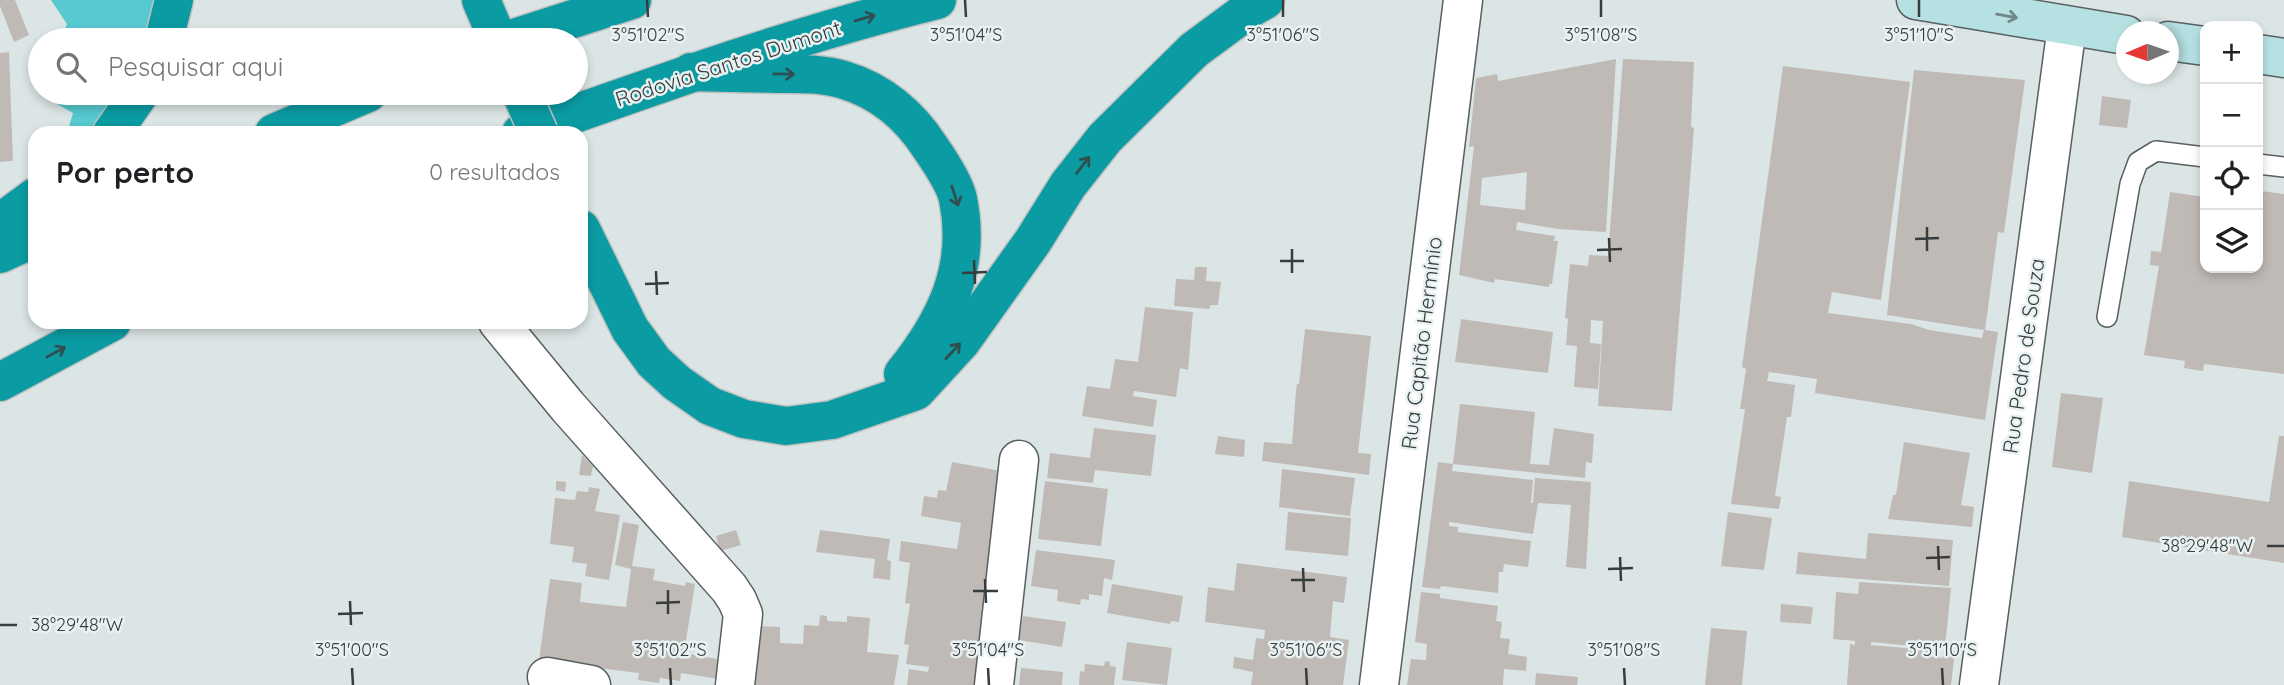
<!DOCTYPE html>
<html lang="pt">
<head>
<meta charset="utf-8">
<style>
	:root { --surface:#fff; --page:#f2f2f2; --text:#202124; --muted:#757577; --line:#e0e0e0 }
	body { margin:0; font-family:Quicksand,sans-serif; background:var(--page); color:var(--text) }
	.controls { position:absolute; right:21px; top:21px; display:grid; overflow:hidden; border-radius:14px; box-shadow:0 4px 10px #0003 }
	.controls button { width:63px; height:63px; display:grid; place-items:center; padding:0; border:0; border-bottom:2px solid var(--line); background:var(--surface); color:var(--text); font:35px sans-serif }
	.compass { position:absolute; left:2116px; top:21px; width:63px; height:63px; border-radius:50%; background:var(--surface); box-shadow:0 4px 10px #0003; rotate:268deg }
	.list { margin:0; padding:0; list-style:none }
	h2 { display:flex; justify-content:space-between; align-items:center; height:91px; margin:0; padding:0 28px; font-size:30px }
	h2 small { font-size:23px; font-weight:400; color:var(--muted) }
	.icon { flex:none; width:38px; height:38px; fill:none; stroke:currentColor; stroke-width:2; stroke-linecap:round; stroke-linejoin:round }
	.map { position:relative; flex:none; width:2284px; height:685px; overflow:hidden }
	.search { position:absolute; background:var(--surface); box-shadow:0 4px 10px #0003; left:28px; top:28px; width:560px; height:77px; display:flex; align-items:center; gap:18px; box-sizing:border-box; padding:0 24px; border-radius:38px; color:var(--muted); font-size:26px }
	.panel { position:absolute; background:var(--surface); box-shadow:0 4px 10px #0003; left:28px; top:126px; width:560px; height:203px; border-radius:21px }
	.map>svg:first-child { display:block }
</style>
</head>
<body>
<div class="map">
<svg width="2284" height="685" viewBox="0 0 2284 685">
	<rect width="100%" height="100%" fill="#dce5e5"/>
	<!-- green -->
	<g fill="#57c9d0">
		<polygon points="51,0 157,0 145,40 61,40 67,24"/>
		<polygon points="46,93 122,93 90,133 67,133 73,113 57,104"/>
	</g>
	<!-- building -->
	<g fill="#c0bab6" fill-rule="evenodd">
		<polygon points="0,0 15,0 29,35 14,42 0,6"/>
		<polygon points="9,52 13,161 0,162 0,53"/>
		<path d="M1616,59L1606,232L1558,229L1517,222L1516,230L1555,236L1554,241H1558L1552,284H1549V287L1495,279L1494,283L1459,275L1474,146L1469,147L1476,78L1497,74L1498,81ZM1527,172L1525,210L1480,205L1482,178Z"/>
		<polygon points="1623,59 1694,62 1691,127 1694,128 1672,411 1598,406 1603,321 1591,320 1590,343 1601,344 1598,389 1574,387 1577,346 1566,345 1568,319 1565,318 1570,264 1588,266 1589,255 1608,256"/>
		<polygon points="1783,66 1910,82 1881,300 1832,292 1828,313 1911,324 1929,330 1982,338 1984,330 1887,315 1914,70 2025,80 2004,233 1998,232 1985,330 1998,332 1985,420 1815,393 1817,379 1769,372 1767,381 1795,385 1791,417 1787,417 1775,496 1781,497 1779,509 1731,504 1745,409 1740,409 1746,369 1742,367"/>
		<polygon points="2102,96 2131,100 2127,128 2099,125"/>
		<polygon points="2261,191 2284,194 2284,374 2204,364 2203,371 2184,368 2185,361 2144,355 2159,266 2150,265 2151,251 2161,252 2170,192 2205,197 2205,268 2258,268 2258,204 2260,205"/>
		<polygon points="1195,267 1207,267 1206,281 1221,282 1218,305 1211,305 1209,309 1174,306 1176,279 1194,280"/>
		<polygon points="1145,307 1193,312 1188,370 1180,368 1176,397 1134,391 1133,396 1157,400 1153,427 1082,416 1087,386 1110,389 1115,359 1138,362"/>
		<polygon points="1461,319 1553,332 1548,373 1455,362"/>
		<polygon points="1305,329 1371,336 1358,453 1371,454 1369,475 1262,461 1264,442 1292,444 1296,391 1297,384 1299,384"/>
		<polygon points="2061,393 2103,398 2092,473 2052,467"/>
		<polygon points="1460,404 1535,412 1530,464 1549,465 1554,428 1594,434 1592,463 1586,462 1585,478 1453,464"/>
		<polygon points="1094,428 1156,435 1151,476 1095,470 1093,483 1047,478 1050,453 1090,458"/>
		<polygon points="1218,436 1245,440 1244,457 1215,454"/>
		<polygon points="2279,436 2284,436 2284,563 2122,537 2129,481 2269,502"/>
		<polygon points="1904,442 1970,453 1961,505 1974,507 1972,527 1888,519 1893,495 1896,495"/>
		<polygon points="582,455 593,466 591,476 579,475"/>
		<polygon points="952,462 1001,471 982,685 907,685 909,669 928,672 929,667 906,664 909,645 904,644 910,604 905,603 910,563 899,561 901,541 957,549 961,523 921,516 924,496 937,498 938,490 946,491"/>
		<polygon points="1438,462 1453,464 1452,471 1533,480 1531,503 1533,503 1535,478 1591,482 1586,569 1566,567 1571,505 1538,503 1533,534 1449,522 1449,526 1458,527 1458,532 1531,541 1528,567 1504,564 1503,572 1499,572 1498,593 1441,586 1440,589 1422,587"/>
		<polygon points="1282,469 1355,478 1350,516 1279,507"/>
		<polygon points="556,481 566,482 565,492 556,490"/>
		<polygon points="1045,481 1108,489 1101,546 1038,539"/>
		<polygon points="589,487 600,489 595,511 620,515 609,580 585,576 587,564 572,562 574,547 550,544 555,498 575,500 577,491 588,492"/>
		<polygon points="1288,512 1351,518 1348,556 1285,550"/>
		<polygon points="1728,512 1772,518 1764,570 1721,566"/>
		<polygon points="623,522 639,525 632,566 655,569 653,580 685,586 686,582 695,584 684,653 722,660 719,679 681,673 680,681 660,678 659,683 638,680 639,673 573,665 538,668 550,579 582,583 580,602 626,607 631,569 615,565"/>
		<polygon points="736,530 741,545 720,551 716,536"/>
		<polygon points="820,530 890,539 887,560 891,561 890,580 873,578 875,559 816,552"/>
		<polygon points="1868,533 1953,540 1949,586 1796,574 1798,552 1866,559"/>
		<polygon points="1036,550 1115,560 1112,580 1104,578 1102,596 1089,594 1089,600 1081,599 1080,605 1057,601 1058,590 1031,586"/>
		<polygon points="1237,563 1347,577 1344,603 1333,601 1330,637 1349,640 1343,685 1251,685 1253,672 1233,668 1234,657 1253,660 1256,638 1264,639 1265,630 1205,622 1208,587 1234,591"/>
		<path d="M1859,582L1951,588L1945,647L1955,651L1951,685H1847L1850,644L1855,645V641L1833,639L1836,592L1858,594ZM1871,642L1944,649L1943,658L1928,656V650L1871,645Z"/>
		<polygon points="1112,584 1183,596 1179,622 1171,621 1170,624 1107,613"/>
		<polygon points="1421,592 1440,594 1440,598 1498,606 1496,621 1502,622 1500,638 1510,639 1508,654 1527,657 1526,671 1504,669 1503,685 1407,685 1411,659 1426,660 1427,644 1415,642"/>
		<polygon points="1781,604 1813,607 1811,624 1780,622"/>
		<polygon points="820,615 827,616 827,621 847,622 847,616 870,618 867,652 899,655 894,685 752,685 757,626 780,627 780,643 803,644 804,625 819,626"/>
		<polygon points="1023,616 1066,622 1062,647 1019,640"/>
		<polygon points="1711,628 1747,631 1742,685 1705,685"/>
		<polygon points="1127,642 1172,648 1167,685 1122,680"/>
		<polygon points="1105,661 1110,662 1110,666 1116,667 1114,685 1079,685 1080,671 1084,672 1085,664 1104,666"/>
		<polygon points="1021,668 1063,672 1062,685 1019,685"/>
		<polygon points="1536,673 1578,677 1577,685 1535,685"/>
	</g>
	<g fill="none" stroke-linecap="round" stroke-linejoin="round">
		<defs>
			<g id="lane">
				<polyline points="2258,164 2284,167"/>
				<polyline points="2107,317 2130,184 2138,162 2156,151 2205,157"/>
			</g>
			<g id="street">
				<polyline points="498,322 568,407 729,588 737,600 743,614 735,685"/>
				<polyline points="547,677 591,685"/>
				<polyline points="994,685 1019,460"/>
				<polyline points="1379,685 1463,0"/>
				<polyline points="1979,685 2067,26"/>
			</g>
			<g id="secondary">
				<polyline points="1916,0 2126,35"/>
				<polyline points="2168,41 2205,46"/>
				<polyline points="2258,54 2284,58"/>
			</g>
			<g id="highway">
				<polyline points="481,0 498,40"/>
				<polyline points="164,40 174,0"/>
				<polyline points="508,40 632,0"/>
				<path d="M691,72C719,73 748,73 776,74C799,74 822,73 844,80C881,91 910,116 930,147C939,160 955,184 958,199C972,268 945,322 903,374"/>
				<polyline points="112,133 140,93"/>
				<polyline points="274,133 368,93"/>
				<path d="M521,133C659,84 795,35 937,0"/>
				<polyline points="0,223 35,197"/>
				<polyline points="581,229 630,329 654,362 677,383 710,406 744,419 786,426 832,420 916,391 961,342 1033,241 1068,185 1105,138 1194,50 1251,8 1265,0"/>
				<polyline points="0,254 35,238"/>
				<polyline points="0,382 112,322"/>
			</g>
		</defs>
		<!-- lane casing -->
		<use href="#lane" stroke="#585f5f" stroke-width="22"/>
		<!-- street casing -->
		<use href="#street" stroke="#585f5f" stroke-width="41"/>
		<!-- secondary casing -->
		<use href="#secondary" stroke="#585f5f" stroke-width="41"/>
		<!-- highway casing -->
		<use href="#highway" stroke="#c0c1c1" stroke-width="41"/>
		<!-- lane -->
		<use href="#lane" stroke="#fff" stroke-width="19"/>
		<!-- street -->
		<use href="#street" stroke="#fff" stroke-width="38"/>
		<!-- secondary -->
		<use href="#secondary" stroke="#b6e1e3" stroke-width="38"/>
		<!-- highway -->
		<use href="#highway" stroke="#0b9ba2" stroke-width="38"/>
		<defs>
			<polyline id="highway-bridge" points="521,93 539,133"/>
		</defs>
		<!-- highway-bridge casing -->
		<use href="#highway-bridge" stroke="#c0c1c1" stroke-width="41" stroke-linecap="butt"/>
		<!-- highway-bridge -->
		<use href="#highway-bridge" stroke="#0b9ba2" stroke-width="38"/>
	</g>
	<!-- one-way arrows -->
	<defs><path id="oneway-shaft" d="M-6 0H5M1.5-3L5.5 0L1.5 3" fill="none" stroke-width="1.6" stroke-linecap="round" stroke-linejoin="round" transform="scale(1.75)"/></defs>
	<use stroke="#718688" href="#oneway-shaft" transform="translate(2007 16) rotate(10)"/>
	<g stroke="#304f51">
		<use href="#oneway-shaft" transform="translate(865 18) rotate(-16)"/>
		<use href="#oneway-shaft" transform="translate(784 74) rotate(1)"/>
		<use href="#oneway-shaft" transform="translate(1083 165) rotate(-52)"/>
		<use href="#oneway-shaft" transform="translate(955 196) rotate(72)"/>
		<use href="#oneway-shaft" transform="translate(953 351) rotate(-47)"/>
		<use href="#oneway-shaft" transform="translate(56 352) rotate(-28)"/>
	</g>
	<!-- ticks -->
	<path fill="none" stroke="#393c3d" stroke-width="2.5" d="M647,0L648,17M965,0L966,17M1283,0V17M1601,0V17M1919,0V17M1927,227V251M1609,238L1610,262M1915,239L1939,238M1292,249V273M1597,250L1622,249M974,260L975,284M1280,261H1304M656,271L657,295M962,273L987,272M645,284L669,283M1938,546L1939,570M2267,546H2284M1620,557L1621,581M1926,558L1950,557M1303,568L1304,592M1608,569L1633,568M985,579L986,603M1291,580H1315M668,590V614M973,591H998M350,601L351,625M656,603L680,602M338,614L363,613M0,625H17M352,668L353,685M670,668L671,685M988,668L989,685M1306,668L1307,685M1624,668L1625,685M1942,668L1943,685"/>
	<g text-anchor="middle" dominant-baseline="central" stroke-width="5" stroke-linejoin="round" paint-order="stroke">
		<!-- street labels -->
		<g font-size="21" fill="#393c3d" stroke="#e9f2f2">
			<text transform="translate(728 63) rotate(-18)">Rodovia Santos Dumont</text>
			<text transform="translate(1421 343) rotate(-83)">Rua Capitão Hermínio</text>
			<text transform="translate(2023 356) rotate(-82)">Rua Pedro de Souza</text>
		</g>
	</g>
	<g font-size="18" text-anchor="middle" fill="#393c3d" stroke="#e9f2f2" stroke-width="5" stroke-linejoin="round" paint-order="stroke">
		<text x="648" y="41">3°51'02"S</text>
		<text x="966" y="41">3°51'04"S</text>
		<text x="1283" y="41">3°51'06"S</text>
		<text x="1601" y="41">3°51'08"S</text>
		<text x="1919" y="41">3°51'10"S</text>
		<text x="2207" y="552">38°29'48"W</text>
		<text x="77" y="631">38°29'48"W</text>
		<text x="352" y="656">3°51'00"S</text>
		<text x="670" y="656">3°51'02"S</text>
		<text x="988" y="656">3°51'04"S</text>
		<text x="1306" y="656">3°51'06"S</text>
		<text x="1624" y="656">3°51'08"S</text>
		<text x="1942" y="656">3°51'10"S</text>
	</g>
</svg>
<div class="controls">
<button>+</button>
<button>−</button>
<button><svg class="icon" aria-label="locate" viewBox="0 0 24 24"><circle cx="12" cy="12" r="6"/><path d="M12 2v4M12 18v4M2 12h4M18 12h4"/></svg></button>
<button><svg class="icon" aria-label="layers" viewBox="0 0 24 24"><path d="M12 4l9 5-9 5-9-5zM3 14l9 5 9-5"/></svg></button>
</div>
<svg class="compass" viewBox="-18 -18 36 36"><path d="M0-13l5 13h-10z" fill="#e53935"/><path d="M0 13l5-13h-10z" fill="#757577"/></svg>
<div class="search"><svg class="icon" aria-label="search" viewBox="0 0 24 24"><circle cx="10" cy="10" r="6"/><path d="M15 15l6 6"/></svg>Pesquisar aqui</div>
<section class="panel">
<h2>Por perto<small>0 resultados</small></h2>
<ul class="list">
</ul>
</section>
</div>
</body>
</html>
